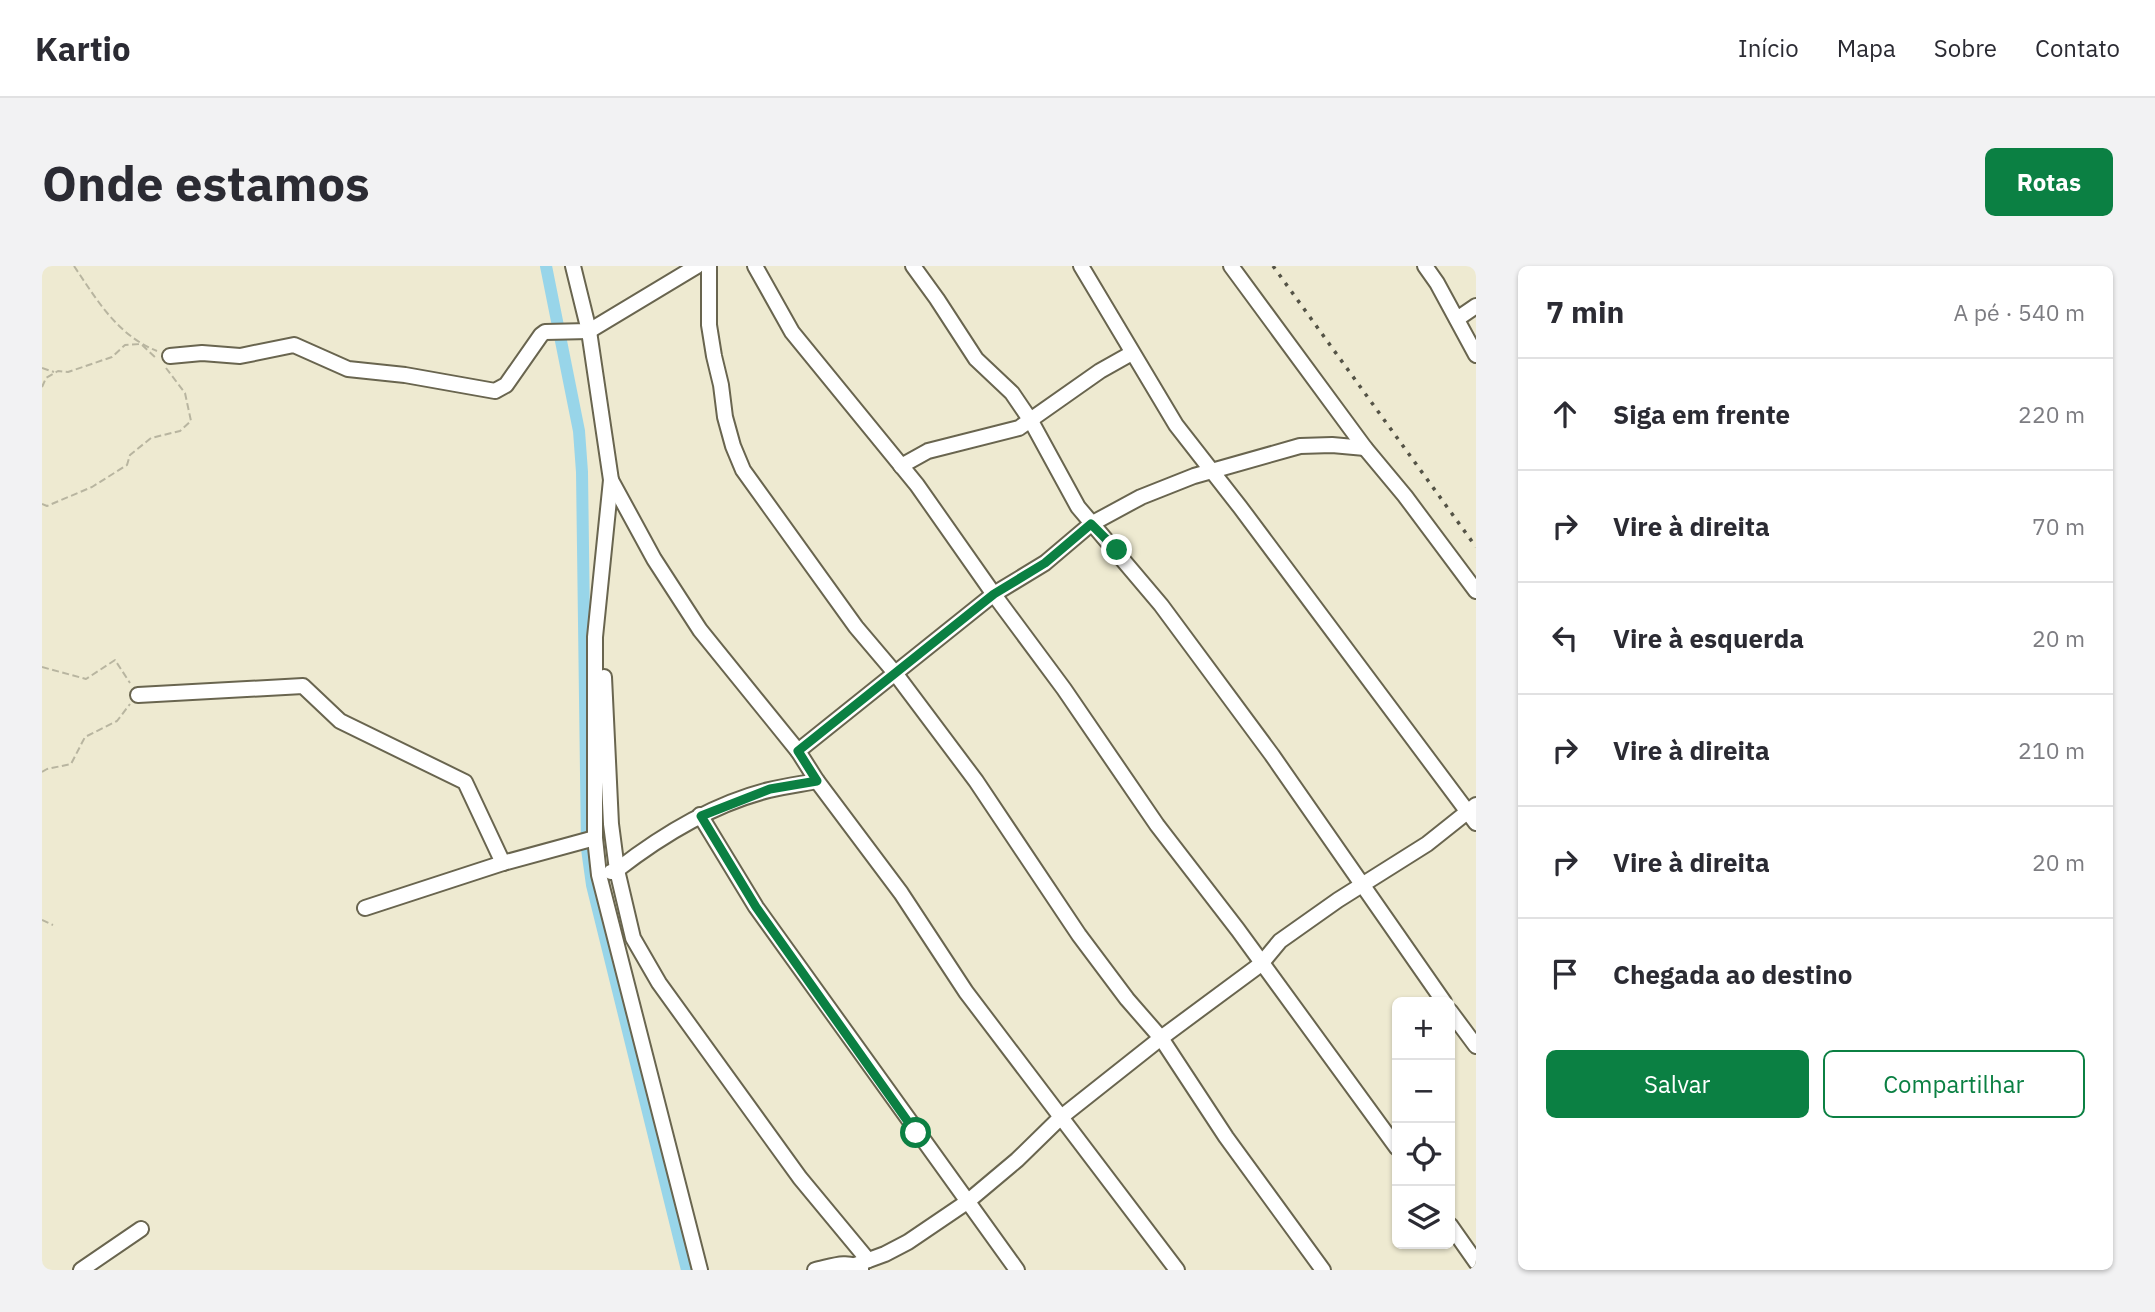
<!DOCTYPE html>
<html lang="pt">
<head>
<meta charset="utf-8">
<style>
	:root { --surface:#fff; --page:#f2f2f3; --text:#2b2b33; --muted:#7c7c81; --line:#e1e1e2; --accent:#0b8043 }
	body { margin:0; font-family:"IBM Plex Sans",sans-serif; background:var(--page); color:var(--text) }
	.controls { position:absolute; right:21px; bottom:21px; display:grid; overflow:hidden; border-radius:10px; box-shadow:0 2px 5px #0004 }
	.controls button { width:63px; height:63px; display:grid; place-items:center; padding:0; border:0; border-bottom:2px solid var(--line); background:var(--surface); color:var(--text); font:35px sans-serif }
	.stop { position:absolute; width:21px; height:21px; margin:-16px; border:5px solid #0b8043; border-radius:50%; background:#fff }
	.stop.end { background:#0b8043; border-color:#fff; box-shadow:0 2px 7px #0008 }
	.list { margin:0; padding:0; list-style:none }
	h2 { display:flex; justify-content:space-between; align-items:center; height:91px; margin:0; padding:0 28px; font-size:30px }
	h2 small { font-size:23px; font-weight:400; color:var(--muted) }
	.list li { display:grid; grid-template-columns:46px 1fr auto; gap:21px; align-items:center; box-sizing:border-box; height:112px; padding:0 28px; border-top:2px solid var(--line) }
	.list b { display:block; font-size:26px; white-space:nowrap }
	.list em { font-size:23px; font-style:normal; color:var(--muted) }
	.actions { display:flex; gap:14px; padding:21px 28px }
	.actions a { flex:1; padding:16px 0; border:2px solid var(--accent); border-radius:10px; text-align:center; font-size:24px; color:var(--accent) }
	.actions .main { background:var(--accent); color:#fff }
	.icon { flex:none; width:38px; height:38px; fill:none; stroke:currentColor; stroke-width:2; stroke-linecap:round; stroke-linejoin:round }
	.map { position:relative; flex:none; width:1434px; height:1004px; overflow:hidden; border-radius:10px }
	header { display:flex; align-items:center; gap:42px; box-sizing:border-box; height:98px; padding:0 35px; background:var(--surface); border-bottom:2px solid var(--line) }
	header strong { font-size:33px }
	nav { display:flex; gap:38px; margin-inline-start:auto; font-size:24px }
	.intro { display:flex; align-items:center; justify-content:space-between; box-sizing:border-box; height:168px; padding:0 42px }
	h1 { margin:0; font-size:49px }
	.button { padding:18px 32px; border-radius:10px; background:var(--accent); color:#fff; font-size:24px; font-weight:700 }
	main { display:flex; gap:42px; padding:0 42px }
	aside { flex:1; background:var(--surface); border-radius:10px; box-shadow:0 2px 5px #0004 }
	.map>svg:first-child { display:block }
</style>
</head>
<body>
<header>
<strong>Kartio</strong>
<nav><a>Início</a><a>Mapa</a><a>Sobre</a><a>Contato</a></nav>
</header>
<div class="intro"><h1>Onde estamos</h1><a class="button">Rotas</a></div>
<main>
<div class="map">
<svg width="1434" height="1004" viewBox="0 0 1434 1004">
	<rect width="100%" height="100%" fill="#eeead1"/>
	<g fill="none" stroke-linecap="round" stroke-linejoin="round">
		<!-- canal -->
		<polyline stroke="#98d5e9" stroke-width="12" points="504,0 537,165 540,206 545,583 550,619 645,1004"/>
		<defs>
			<g id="street">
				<polyline points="531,0 547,65 569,214 553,371 553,572 557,609 658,1004"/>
				<polyline points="667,0 667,59 672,90 679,119 683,151 691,180 701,204 814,361 853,407 934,515 1037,669 1085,733 1119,772 1184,871 1281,1004"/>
				<polyline points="713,0 750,66 875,219 953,330 1022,423 1115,559 1196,664 1355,882"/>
				<polyline points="871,0 895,33 934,93 970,127 989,155 1036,241 1119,339 1230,489 1402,736"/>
				<polyline points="1039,0 1134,159 1198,241 1434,557"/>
				<polyline points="1189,0 1323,182 1363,230 1434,325"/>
				<polyline points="1383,0 1395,17 1434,89"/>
				<polyline points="1415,53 1434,40"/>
				<polyline points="128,90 160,87 198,90 252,79 306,103 363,109 453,125 464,119 499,69 503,66 547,65 655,0"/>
				<polyline points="859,200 886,185 977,162 1058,105 1090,87"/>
				<polyline points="569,214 612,293 658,364 756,485 775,515 859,627 924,726 1135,1004"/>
				<polyline points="562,411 569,558 575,604 591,672 617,717 758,912 826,994"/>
				<polyline points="96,429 261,420 298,455 423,516 461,597"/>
				<polyline points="756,485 952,328 1003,297 1049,258 1099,231 1152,210 1258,180 1290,179 1323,182"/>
				<polyline points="658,549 714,641 975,1004"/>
				<path d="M569,606L575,604C620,569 671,538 727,524C743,520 759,518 775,515"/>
				<polyline points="323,642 461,597 553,572"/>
				<polyline points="1408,745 1434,780"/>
				<polyline points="1408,959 1434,996"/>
				<polyline points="813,999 843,988 866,976 925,936 975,894 1018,852 1119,772 1219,698 1238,675 1296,634 1385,578 1434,539"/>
				<polyline points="39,1004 99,963"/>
				<path d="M773,1004C788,1001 806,993 819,1003"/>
			</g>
		</defs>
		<!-- street casing -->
		<use href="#street" stroke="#69654f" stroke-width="18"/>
		<!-- path -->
		<g stroke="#b8b5a0" stroke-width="2" stroke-dasharray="7 3.5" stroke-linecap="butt">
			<path d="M32,0C55,34 75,69 115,85"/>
			<polyline points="0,102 12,106"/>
			<polyline points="0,121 4,112 16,105 26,106 70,91 83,79 99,78 115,93"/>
			<polyline points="0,238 5,240 50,221 85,199 88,189 109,172 138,165 149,155 143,127 124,102"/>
			<polyline points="0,401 44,413 73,394 88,417"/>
			<polyline points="0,506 5,503 29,498 43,471 75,455 88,438"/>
			<polyline points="0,654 11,659"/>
		</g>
		<!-- street -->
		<use href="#street" stroke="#fff" stroke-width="14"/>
		<!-- rail -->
		<polyline stroke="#545346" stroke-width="3.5" stroke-dasharray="3.5 7" stroke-linecap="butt" points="1231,0 1434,281"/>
	</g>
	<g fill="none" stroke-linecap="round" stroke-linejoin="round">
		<!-- route -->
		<polyline stroke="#0b8043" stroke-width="9" points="874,867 714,641 659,550 728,523 775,515 756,485 952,328 1003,297 1049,258 1075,284"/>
	</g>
</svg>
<div class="controls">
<button>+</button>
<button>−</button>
<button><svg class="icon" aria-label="locate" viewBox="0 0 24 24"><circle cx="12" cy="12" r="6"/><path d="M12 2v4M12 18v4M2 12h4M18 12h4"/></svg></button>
<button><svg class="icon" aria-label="layers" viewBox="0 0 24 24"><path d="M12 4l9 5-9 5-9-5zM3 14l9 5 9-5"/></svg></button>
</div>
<div class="stop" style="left:874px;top:867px"></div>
<div class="stop end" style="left:1075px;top:284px"></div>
</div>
<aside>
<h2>7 min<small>A pé · 540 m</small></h2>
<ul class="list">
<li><svg class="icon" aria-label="ahead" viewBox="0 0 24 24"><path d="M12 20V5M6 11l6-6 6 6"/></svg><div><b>Siga em frente</b></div><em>220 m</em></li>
<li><svg class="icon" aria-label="right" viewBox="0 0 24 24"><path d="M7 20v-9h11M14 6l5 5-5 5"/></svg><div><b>Vire à direita</b></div><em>70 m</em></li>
<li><svg class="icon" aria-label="left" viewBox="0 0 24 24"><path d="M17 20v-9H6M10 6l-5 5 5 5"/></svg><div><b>Vire à esquerda</b></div><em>20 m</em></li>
<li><svg class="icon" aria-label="right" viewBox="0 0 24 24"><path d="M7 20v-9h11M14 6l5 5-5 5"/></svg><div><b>Vire à direita</b></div><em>210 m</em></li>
<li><svg class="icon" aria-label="right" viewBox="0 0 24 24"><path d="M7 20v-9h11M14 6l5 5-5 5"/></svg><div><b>Vire à direita</b></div><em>20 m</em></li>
<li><svg class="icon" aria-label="arrive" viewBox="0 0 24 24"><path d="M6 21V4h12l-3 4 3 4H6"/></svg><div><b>Chegada ao destino</b></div></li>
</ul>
<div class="actions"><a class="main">Salvar</a><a>Compartilhar</a></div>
</aside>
</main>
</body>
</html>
